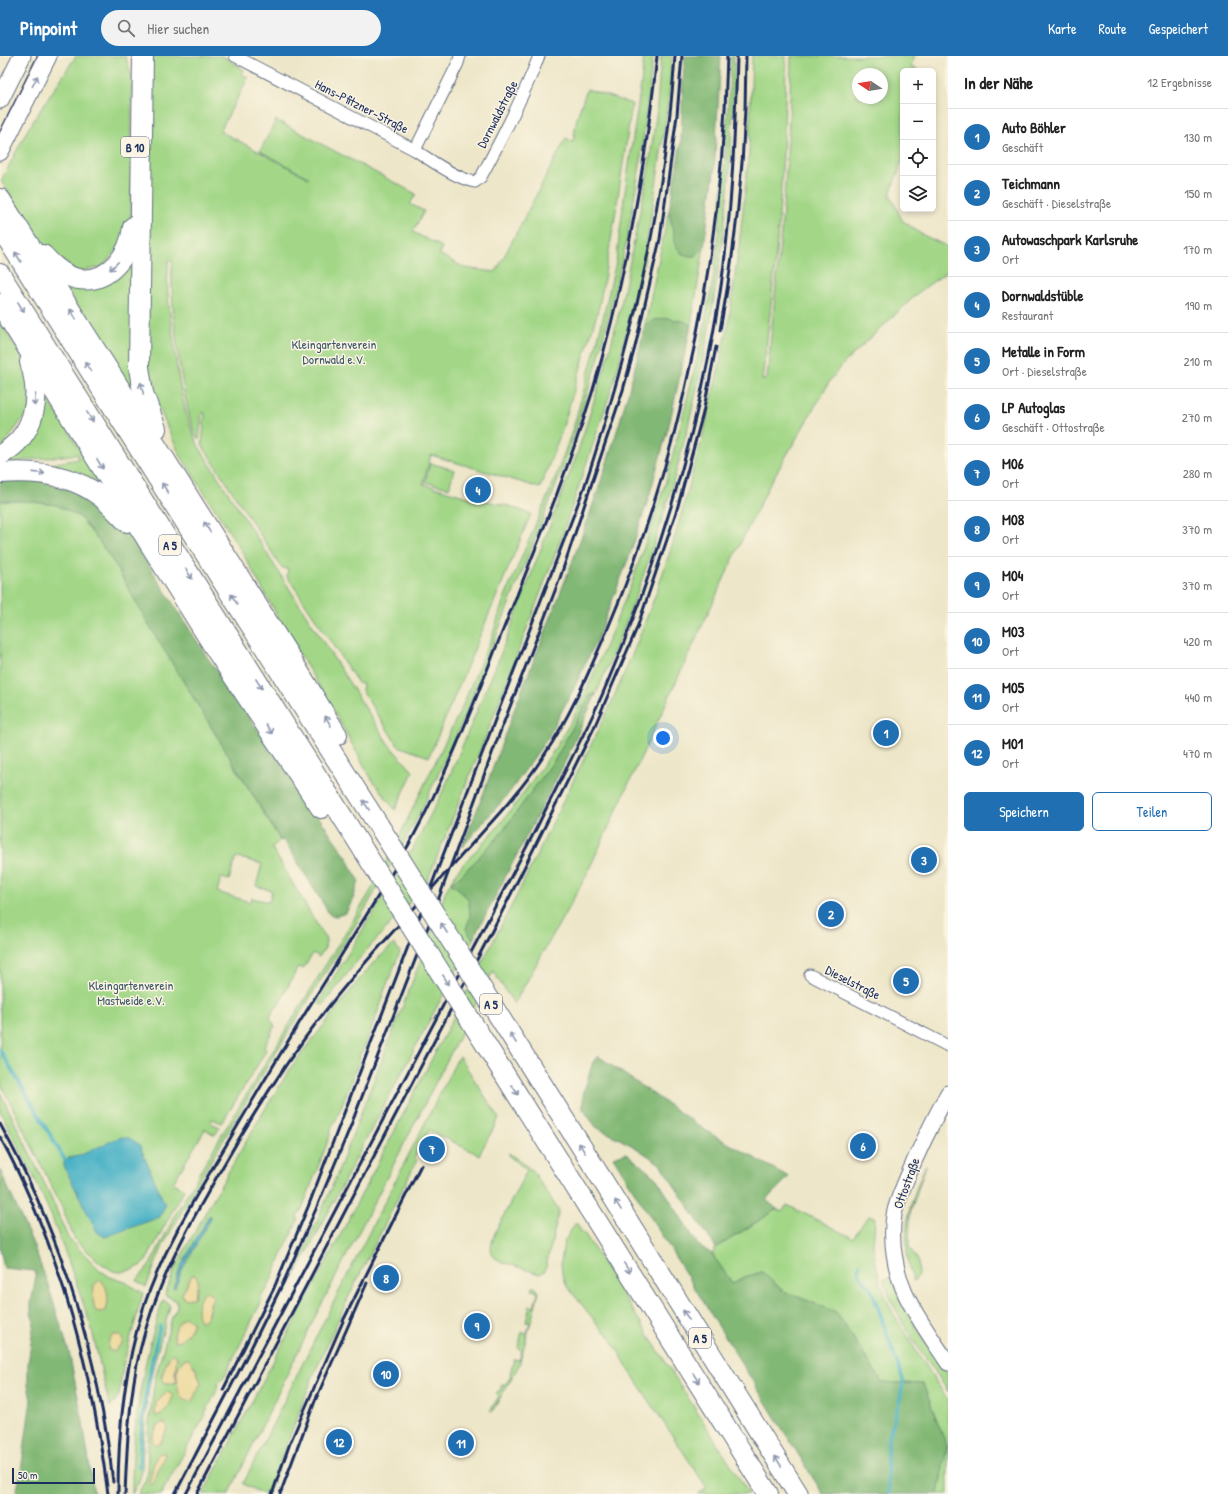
<!DOCTYPE html>
<html lang="de">
<head>
<meta charset="utf-8">
<style>
	:root { --surface:#fff; --page:#f2f2f2; --text:#222; --muted:#767676; --line:#e0e0e0; --accent:#1f6fb2 }
	body { margin:0; font-family:"Patrick Hand",sans-serif; background:var(--page); color:var(--text) }
	.controls { position:absolute; right:12px; top:12px; display:grid; overflow:hidden; border-radius:6px; box-shadow:0 2px 6px #0003 }
	.controls button { width:36px; height:36px; display:grid; place-items:center; padding:0; border:0; border-bottom:1px solid var(--line); background:var(--surface); color:var(--text); font:20px sans-serif }
	.compass { position:absolute; left:852px; top:12px; width:36px; height:36px; border-radius:50%; background:var(--surface); box-shadow:0 2px 6px #0003; rotate:282deg }
	.scale { position:absolute; left:12px; bottom:10px; width:83px; box-sizing:border-box; padding-left:4px; border:2px solid #1b2f5e; border-top:0; font-size:11px; line-height:14px; white-space:nowrap; color:#1b2f5e; -webkit-text-stroke:3px #fcf5e5; paint-order:stroke }
	.you { position:absolute; left:663px; top:682px; width:14px; height:14px; margin:-10px; border:3px solid #fff; border-radius:50%; background:#1a73e8; box-shadow:0 0 0 6px #1a73e833 }
	.badge { display:grid; place-items:center; width:26px; height:26px; border-radius:50%; background:var(--accent); color:#fff; font-size:13px; font-weight:700 }
	.pin { position:absolute; translate:-50% -50%; border:2px solid #fff; box-shadow:0 1px 4px #0006 }
	.list { margin:0; padding:0; list-style:none }
	h2 { display:flex; justify-content:space-between; align-items:center; height:52px; margin:0; padding:0 16px; font-size:17px }
	h2 small { font-size:13px; font-weight:400; color:var(--muted) }
	.list li { display:grid; grid-template-columns:26px 1fr auto; gap:12px; align-items:center; box-sizing:border-box; height:56px; padding:0 16px; border-top:1px solid var(--line) }
	.list b { display:block; font-size:15px; white-space:nowrap }
	.list p { margin:0; font-size:13px; white-space:nowrap; color:var(--muted) }
	.list em { font-size:13px; font-style:normal; color:var(--muted) }
	.actions { display:flex; gap:8px; padding:12px 16px }
	.actions a { flex:1; padding:9px 0; border:1px solid var(--accent); border-radius:6px; text-align:center; font-size:14px; color:var(--accent) }
	.actions .main { background:var(--accent); color:#fff }
	.icon { flex:none; width:22px; height:22px; fill:none; stroke:currentColor; stroke-width:2; stroke-linecap:round; stroke-linejoin:round }
	.map { position:relative; flex:none; width:948px; height:1438px; overflow:hidden }
	header { display:flex; align-items:center; gap:24px; box-sizing:border-box; height:56px; padding:0 20px; background:var(--accent); color:#fff }
	header strong { font-size:19px }
	nav { display:flex; gap:22px; margin-inline-start:auto; font-size:14px }
	.search { width:280px; height:36px; background:var(--page); display:flex; align-items:center; gap:10px; box-sizing:border-box; padding:0 14px; border-radius:22px; color:var(--muted); font-size:15px }
	main { display:flex }
	aside { flex:1; background:var(--surface) }
	.map>svg:first-child { display:block }
</style>
</head>
<body>
<header>
<strong>Pinpoint</strong>
<div class="search"><svg class="icon" aria-label="search" viewBox="0 0 24 24"><circle cx="10" cy="10" r="6"/><path d="M15 15l6 6"/></svg>Hier suchen</div>
<nav><a>Karte</a><a>Route</a><a>Gespeichert</a></nav>
</header>
<main>
<div class="map">
<svg width="948" height="1438" viewBox="0 0 948 1438">
	<rect width="100%" height="100%" fill="#fcf5e5"/>
	<filter id="ink" filterUnits="userSpaceOnUse"><feTurbulence type="fractalNoise" baseFrequency=".025" numOctaves="2"/><feDisplacementMap in="SourceGraphic" scale="8" xChannelSelector="R" yChannelSelector="G"/><feConvolveMatrix kernelMatrix="1 2 1 2 8 2 1 2 1" color-interpolation-filters="sRGB"/></filter>
	<filter id="wash" filterUnits="userSpaceOnUse"><feTurbulence type="fractalNoise" baseFrequency=".012" numOctaves="4" result="noise"/><feDisplacementMap in="SourceGraphic" scale="16" xChannelSelector="R" yChannelSelector="G"/><feGaussianBlur stdDeviation="0.9" result="paint"/><feColorMatrix in="noise" values="0 0 0 0 0 0 0 0 0 0 0 0 0 0 0 0 0 1.4 0 .05"/><feComposite in="paint" operator="in"/></filter>
	<g filter="url(#wash)">
		<rect width="100%" height="100%" fill="#ede6c8"/>
		<!-- green -->
		<g fill="#a3d787" stroke="#5f8372" fill-rule="evenodd">
			<polygon points="76,0 125,0 132,21 131,157 126,179 121,190 102,211 78,216 48,196 1,125 28,73"/>
			<path d="M150,0H223L244,14L242,18L248,22L220,75L309,122L260,95L276,64L416,138L410,148L424,155L413,176L442,191L439,198L465,212L495,216L498,212L566,82L573,86L577,61L587,33L632,48L614,167L599,251L561,377L540,432L431,399L423,428L471,442L470,443L476,445L477,443L509,450L531,458L429,701L398,690L362,635L363,628L358,627L287,520L288,513L282,512L202,389L205,357H202L199,384C184,370 167,228 173,206L169,204C165,230 170,256 173,281C178,319 182,357 199,391L389,689L409,711L413,716L395,754L371,722L323,636L293,588L241,494L179,397L155,343L147,311Z"/>
			<polygon points="644,0 653,0 640,109 627,183 598,304 565,407 476,631 458,676 417,763 364,855 271,1004 206,1113 164,1187 146,1231 137,1225 138,1223 150,1209 176,1157 221,1080 369,838 397,785 462,651 484,598 491,584 504,543 554,425 563,401 574,369 598,283 616,206 625,136 641,28"/>
			<polygon points="661,0 672,0 670,33 659,110 644,205 615,323 562,480 491,667 426,828 358,904 323,949 318,947 414,790 445,731 498,605 576,401 608,301 622,244 648,116 656,61"/>
			<path d="M731,0H734V19C732,64 731,109 726,154C708,322 665,483 596,638L590,639L556,702L527,742L498,781L461,820L450,827L459,833L469,844L470,862L466,873L473,883L361,1093L290,1230L298,1209L336,1121L438,860L446,834L458,814L495,774L514,750L554,694L573,662L591,624L612,575L632,526L644,491L666,425L692,324L702,281L714,219L719,171L725,103Z"/>
			<path d="M752,0H786C785,109 776,217 762,324H765L767,322C777,215 790,108 791,0H915L911,11L922,15H903V103L890,138L902,164L921,178L948,191V215L919,236L845,306L831,323L771,426L741,486L585,822L514,948L493,915L315,1261L229,1438H203L343,1174L519,835L610,650L635,592L657,535L675,480L704,376L728,271L739,190L749,98ZM858,18H882V42H858Z"/>
			<path d="M669,155L673,177L696,200L704,191L691,269C677,263 659,262 645,269Z"/>
			<polygon points="128,209 132,209 134,338 64,229"/>
			<polygon points="0,266 26,308 30,353 0,394"/>
			<path d="M44,337L105,432L83,418L46,409L78,403L77,398C60,401 43,402 26,404C20,405 14,408 7,406Z"/>
			<polygon points="430,407 454,414 449,432 425,426"/>
			<path d="M0,445H25L57,449L80,461L98,484L116,510L149,569L280,784L272,792L326,884L325,892L319,901L313,897L303,913L298,911L278,950L273,955L270,962L275,970L264,991L266,995L222,1067L212,1063L211,1067L220,1071L215,1079L205,1073L173,1127L184,1133L146,1205L141,1209L135,1213L121,1216L113,1215L102,1208L75,1184L61,1149L0,1026ZM236,801L262,808L256,830L272,835L269,846L252,842L250,846L217,836L221,822L229,824Z"/>
			<path d="M394,888L400,896L383,938V942L363,995L360,997L359,1005L336,1064L333,1068L329,1082L302,1153L297,1160L298,1163L266,1235C261,1238 261,1240 261,1246L223,1323L219,1326L216,1336L198,1372L161,1438H138L146,1423L147,1417L149,1367L155,1323L168,1276L172,1261L177,1251V1245L165,1239L175,1212L210,1148L262,1058L292,1010L358,925L374,906ZM192,1219H195L197,1233L194,1241L188,1242L182,1238ZM210,1238C211,1246 210,1257 206,1263L197,1254L202,1239ZM184,1261L192,1271L184,1281H174L180,1265ZM169,1301H177L175,1319L177,1322L174,1327H166L161,1321ZM185,1303L194,1309L201,1327L191,1345L177,1327V1313L183,1304ZM158,1369L168,1372L161,1386L156,1389L154,1387L152,1381Z"/>
			<polygon points="459,1000 499,1062 479,1099 429,1074 414,1102 417,1104 349,1240 313,1320 268,1438 263,1438 243,1428 323,1267"/>
			<polygon points="0,1036 51,1141 68,1182 101,1215 110,1221 125,1226 143,1237 123,1309 119,1340 110,1351 91,1270 68,1204 51,1159 32,1117 0,1055"/>
			<path d="M509,1097L533,1115L559,1155L545,1215L539,1218C530,1215 521,1212 512,1209C491,1203 487,1198 495,1177L527,1114L509,1100Z"/>
			<path d="M926,1109L910,1157L909,1191L918,1204L919,1220L913,1225C900,1179 907,1152 926,1109Z"/>
			<polygon points="787,1149 853,1182 868,1160 875,1162 873,1192 880,1226 890,1251 901,1271 948,1344 948,1438 938,1438 946,1390 923,1328 882,1326 836,1256 783,1235 762,1216 745,1221 732,1227 712,1198 716,1192 777,1153 781,1156"/>
			<polygon points="576,1166 582,1177 584,1177 749,1438 698,1438 707,1432 629,1314 609,1279 602,1274 567,1230 562,1218 561,1206 564,1186"/>
			<path d="M891,1221L919,1276L948,1319V1336C938,1318 925,1302 913,1284C901,1265 890,1245 883,1223Z"/>
			<polygon points="533,1231 535,1231 539,1236 519,1309 492,1356 490,1355 499,1340 496,1338 498,1335 500,1335 502,1328 506,1328 511,1319 510,1318 514,1303 519,1304 522,1294 518,1292 522,1276 527,1277 530,1267 526,1266 530,1250 534,1251 538,1236 532,1234"/>
			<path d="M163,1244L166,1245L170,1250C164,1274 156,1297 151,1321C145,1352 143,1384 142,1416L139,1425L132,1438C132,1370 142,1308 163,1244Z"/>
		</g>
		<!-- forest -->
		<g fill="#82b874" stroke="#4e7469">
			<polygon points="685,0 721,0 714,115 704,191 696,200 689,200 682,198 676,190 669,155 681,86 683,25"/>
			<path d="M667,262L683,265L691,269L670,365L648,444L629,501L598,581L574,632L547,683L509,737L462,791C483,742 500,691 519,641C568,520 617,396 645,269L654,264Z"/>
			<polygon points="0,422 34,423 81,436 126,475 137,491 207,601 350,806 349,808 359,824 353,843 346,857 337,860 330,859 284,784 281,785 149,569 116,510 98,484 80,461 57,449 25,445 0,445"/>
			<polygon points="596,638 563,710 473,883 466,873 470,862 469,844 459,833 450,827 461,820 498,781 527,742 556,702 590,639"/>
			<polygon points="598,1000 708,1076 789,1121 766,1144 777,1153 716,1192 660,1108 635,1091 596,1071 583,1053 583,1038 593,1006"/>
			<polygon points="626,1097 657,1123 698,1189 712,1198 732,1227 745,1221 762,1216 783,1235 836,1256 882,1326 923,1328 947,1390 938,1438 823,1438 613,1101"/>
			<polygon points="0,1114 32,1186 47,1226 69,1296 83,1367 94,1438 16,1438 21,1415 31,1344 28,1329 28,1308 34,1266 31,1257 31,1248 36,1219 35,1215 4,1212 0,1192"/>
		</g>
		<!-- sand -->
		<g fill="#eeda9e" stroke="#84847e">
			<path d="M192,1219H195C202,1226 195,1234 193,1242L184,1243L182,1238Z"/>
			<path d="M100,1224C109,1230 109,1245 106,1255L98,1256L95,1254L93,1244L94,1229Z"/>
			<path d="M205,1235L213,1240V1242L210,1248L207,1262L202,1265H200C194,1256 198,1243 205,1235Z"/>
			<path d="M184,1261L192,1265L193,1267L189,1276L180,1285H175C172,1278 178,1265 184,1261Z"/>
			<polygon points="113,1279 119,1279 123,1284 122,1288 117,1292 115,1296 108,1294 109,1284"/>
			<path d="M172,1297L177,1301L175,1319L177,1324L174,1327H166L162,1324C161,1318 168,1302 172,1297Z"/>
			<path d="M188,1303C194,1307 199,1320 201,1327L192,1345C177,1347 178,1331 177,1322C177,1318 176,1316 178,1312C179,1309 181,1307 183,1304Z"/>
			<path d="M167,1336L171,1338L173,1340C170,1349 165,1358 156,1360L155,1357L156,1347Z"/>
			<path d="M162,1367H165L168,1372L161,1386L156,1389L152,1385C153,1379 157,1369 162,1367Z"/>
			<path d="M160,1397H165V1399C163,1402 154,1424 154,1427L150,1429L149,1427C152,1418 153,1402 160,1397Z"/>
		</g>
		<!-- water -->
		<g fill="#47b1c5" stroke="#317092">
			<polygon points="123,1081 129,1082 139,1088 165,1149 160,1161 105,1181 97,1176 64,1110 64,1106 68,1102 79,1100 118,1082"/>
			<polygon points="209,1160 211,1160 211,1162 182,1214 175,1232 173,1232 181,1210"/>
		</g>
		<g fill="none" stroke-linecap="round" stroke-linejoin="round">
			<!-- stream -->
			<g stroke="#47b1c5" stroke-width="3.5">
				<polyline points="0,994 65,1104"/>
				<path d="M860,1208C855,1220 867,1226 872,1235L903,1324C902,1347 889,1370 887,1394C886,1408 889,1424 889,1438"/>
				<path d="M139,1411C140,1362 148,1318 160,1270"/>
			</g>
		</g>
	</g>
	<g filter="url(#ink)">
		<g fill="none" stroke-linecap="round" stroke-linejoin="round">
			<defs>
				<g id="minor">
					<path d="M235,0L415,94C430,104 457,123 475,126L481,121C502,82 523,42 539,0"/>
					<polyline points="415,94 458,7 460,0"/>
					<polyline points="810,919 948,990"/>
				</g>
				<path id="secondary" d="M948,1037C933,1065 919,1093 907,1122C902,1134 896,1147 894,1159C890,1185 895,1214 905,1237C916,1261 933,1284 948,1307"/>
				<g id="primary">
					<polyline points="0,44 22,0"/>
					<polyline points="0,96 48,0"/>
				</g>
				<g id="motorway">
					<polyline points="143,0 139,311 143,337 156,373"/>
					<polyline points="0,143 291,603 337,679"/>
					<polyline points="0,171 223,526 379,770"/>
					<path d="M43,199C52,209 64,220 78,223C109,228 130,198 133,171"/>
					<polyline points="0,218 364,795"/>
					<polyline points="0,248 216,594 321,752"/>
					<path d="M0,399C35,380 42,342 30,306"/>
					<path d="M0,417C36,414 71,418 100,440C110,448 118,457 127,466"/>
					<polyline points="603,1125 798,1438"/>
					<polyline points="588,1151 768,1438"/>
				</g>
			</defs>
			<!-- minor casing -->
			<use href="#minor" stroke="#646f83" stroke-width="13"/>
			<!-- secondary casing -->
			<use href="#secondary" stroke="#646f83" stroke-width="17"/>
			<!-- primary casing -->
			<use href="#primary" stroke="#646f83" stroke-width="19"/>
			<!-- motorway casing -->
			<use href="#motorway" stroke="#646f83" stroke-width="22"/>
			<!-- minor -->
			<use href="#minor" stroke="#fff" stroke-width="11"/>
			<!-- secondary -->
			<use href="#secondary" stroke="#fff" stroke-width="15"/>
			<!-- primary -->
			<use href="#primary" stroke="#fff" stroke-width="17"/>
			<!-- motorway -->
			<use href="#motorway" stroke="#fff" stroke-width="20"/>
			<!-- tram -->
			<polyline stroke="#1b2f5e" stroke-width="1" points="0,75 37,0"/>
			<!-- rail -->
			<g stroke="#1b2f5e" stroke-width="3">
				<path d="M720,274C737,184 746,91 746,0"/>
				<path d="M0,1068C61,1178 99,1301 113,1426"/>
				<path d="M0,1081C60,1191 92,1315 108,1438"/>
				<path d="M223,1334L274,1232L308,1151L584,432C631,290 665,150 675,0"/>
				<path d="M118,1438C118,1375 124,1313 143,1253C163,1193 196,1140 228,1086C261,1030 294,974 329,919C357,873 388,827 414,779C451,710 478,636 507,564C537,489 568,414 592,337C625,227 645,114 657,0"/>
				<path d="M125,1438C127,1389 129,1342 140,1294C156,1228 188,1170 222,1112C262,1042 306,974 359,914C393,875 427,838 461,800C490,767 519,738 543,701C570,661 589,616 608,572C683,395 723,191 727,0"/>
				<polyline points="175,1438 251,1292 284,1225 316,1153 349,1074 433,858 497,684 560,522 623,334 635,291 660,183 677,59 682,0"/>
				<path d="M186,1438L537,771C559,726 583,682 603,637C658,510 701,366 721,230C732,154 735,76 737,0"/>
				<polyline points="197,1438 505,850 593,674 637,572 676,457 703,357 716,291"/>
				<polyline points="272,1438 290,1387 344,1263 421,1109"/>
				<polyline points="280,1438 315,1345 367,1227"/>
			</g>
			<defs>
				<g id="motorway-bridge">
					<polyline points="379,770 603,1125"/>
					<polyline points="364,795 588,1151"/>
				</g>
			</defs>
			<!-- motorway-bridge casing -->
			<use href="#motorway-bridge" stroke="#646f83" stroke-width="22" stroke-linecap="butt"/>
			<!-- motorway-bridge -->
			<use href="#motorway-bridge" stroke="#fff" stroke-width="20"/>
		</g>
		<!-- one-way arrows -->
		<defs><path id="oneway-shaft" d="M-6 0H5M1.5-3L5.5 0L1.5 3" fill="none" stroke-width="1.6" stroke-linecap="round" stroke-linejoin="round"/></defs>
		<g stroke="#8d97ae">
			<use href="#oneway-shaft" transform="translate(35 25) rotate(-64)"/>
			<use href="#oneway-shaft" transform="translate(18 201) rotate(-122)"/>
			<use href="#oneway-shaft" transform="translate(114 210) rotate(136)"/>
			<use href="#oneway-shaft" transform="translate(21 251) rotate(58)"/>
			<use href="#oneway-shaft" transform="translate(73 258) rotate(-122)"/>
			<use href="#oneway-shaft" transform="translate(88 311) rotate(-122)"/>
			<use href="#oneway-shaft" transform="translate(142 332) rotate(-103)"/>
			<use href="#oneway-shaft" transform="translate(35 344) rotate(95)"/>
			<use href="#oneway-shaft" transform="translate(90 361) rotate(58)"/>
			<use href="#oneway-shaft" transform="translate(100 408) rotate(58)"/>
			<use href="#oneway-shaft" transform="translate(39 417) rotate(6)"/>
			<use href="#oneway-shaft" transform="translate(165 432) rotate(-122)"/>
			<use href="#oneway-shaft" transform="translate(207 471) rotate(-121)"/>
			<use href="#oneway-shaft" transform="translate(189 518) rotate(58)"/>
			<use href="#oneway-shaft" transform="translate(234 543) rotate(-123)"/>
			<use href="#oneway-shaft" transform="translate(259 628) rotate(58)"/>
			<use href="#oneway-shaft" transform="translate(328 665) rotate(-120)"/>
			<use href="#oneway-shaft" transform="translate(269 673) rotate(56)"/>
			<use href="#oneway-shaft" transform="translate(366 749) rotate(-122)"/>
			<use href="#oneway-shaft" transform="translate(444 872) rotate(-122)"/>
			<use href="#oneway-shaft" transform="translate(446 924) rotate(58)"/>
			<use href="#oneway-shaft" transform="translate(513 982) rotate(-122)"/>
			<use href="#oneway-shaft" transform="translate(515 1034) rotate(58)"/>
			<use href="#oneway-shaft" transform="translate(582 1092) rotate(-122)"/>
			<use href="#oneway-shaft" transform="translate(618 1149) rotate(-122)"/>
			<use href="#oneway-shaft" transform="translate(627 1212) rotate(58)"/>
			<use href="#oneway-shaft" transform="translate(686 1259) rotate(-122)"/>
			<use href="#oneway-shaft" transform="translate(696 1322) rotate(58)"/>
			<use href="#oneway-shaft" transform="translate(778 1405) rotate(-122)"/>
		</g>
	</g>
	<g text-anchor="middle" dominant-baseline="central" stroke-width="3" stroke-linejoin="round" paint-order="stroke">
		<!-- shield labels -->
		<g fill="#fcf5e5" stroke="#5e6a86" stroke-width="1">
			<rect x="121" y="81" width="28" height="20" rx="3"/>
			<rect x="159" y="479" width="22" height="20" rx="3"/>
			<rect x="480" y="938" width="22" height="20" rx="3"/>
			<rect x="689" y="1272" width="22" height="20" rx="3"/>
		</g>
		<g font-size="12" font-weight="bold" fill="#1b2f5e">
			<text x="135" y="91">B 10</text>
			<text x="170" y="489">A 5</text>
			<text x="491" y="948">A 5</text>
			<text x="700" y="1282">A 5</text>
		</g>
		<!-- street labels -->
		<g font-size="13" fill="#1b2f5e" stroke="#fcf5e5">
			<text transform="translate(362 50) rotate(27)">Hans-Pfitzner-Straße</text>
			<text transform="translate(497 58) rotate(-63)">Dornwaldstraße</text>
			<text transform="translate(853 926) rotate(27)">Dieselstraße</text>
			<text transform="translate(906 1127) rotate(-70)">Ottostraße</text>
		</g>
		<!-- park labels -->
		<g font-size="13" fill="#3d5968" stroke="#fcf5e5">
			<text x="334" y="288">Kleingartenverein<tspan x="334" dy="15">Dornwald e.V.</tspan></text>
			<text x="131" y="929">Kleingartenverein<tspan x="131" dy="15">Mastweide e.V.</tspan></text>
		</g>
	</g>
</svg>
<div class="controls">
<button>+</button>
<button>−</button>
<button><svg class="icon" aria-label="locate" viewBox="0 0 24 24"><circle cx="12" cy="12" r="6"/><path d="M12 2v4M12 18v4M2 12h4M18 12h4"/></svg></button>
<button><svg class="icon" aria-label="layers" viewBox="0 0 24 24"><path d="M12 4l9 5-9 5-9-5zM3 14l9 5 9-5"/></svg></button>
</div>
<svg class="compass" viewBox="-18 -18 36 36"><path d="M0-13l5 13h-10z" fill="#e53935"/><path d="M0 13l5-13h-10z" fill="#767676"/></svg>
<div class="scale">50 m</div>
<div class="you"></div>
<div class="pin badge" style="left:886px;top:677px">1</div>
<div class="pin badge" style="left:831px;top:858px">2</div>
<div class="pin badge" style="left:924px;top:804px">3</div>
<div class="pin badge" style="left:478px;top:434px">4</div>
<div class="pin badge" style="left:906px;top:925px">5</div>
<div class="pin badge" style="left:863px;top:1090px">6</div>
<div class="pin badge" style="left:432px;top:1093px">7</div>
<div class="pin badge" style="left:386px;top:1222px">8</div>
<div class="pin badge" style="left:477px;top:1270px">9</div>
<div class="pin badge" style="left:386px;top:1318px">10</div>
<div class="pin badge" style="left:461px;top:1387px">11</div>
<div class="pin badge" style="left:339px;top:1386px">12</div>
</div>
<aside>
<h2>In der Nähe<small>12 Ergebnisse</small></h2>
<ul class="list">
<li><span class="badge">1</span><div><b>Auto Böhler</b><p>Geschäft</p></div><em>130 m</em></li>
<li><span class="badge">2</span><div><b>Teichmann</b><p>Geschäft · Dieselstraße</p></div><em>150 m</em></li>
<li><span class="badge">3</span><div><b>Autowaschpark Karlsruhe</b><p>Ort</p></div><em>170 m</em></li>
<li><span class="badge">4</span><div><b>Dornwaldstüble</b><p>Restaurant</p></div><em>190 m</em></li>
<li><span class="badge">5</span><div><b>Metalle in Form</b><p>Ort · Dieselstraße</p></div><em>210 m</em></li>
<li><span class="badge">6</span><div><b>LP Autoglas</b><p>Geschäft · Ottostraße</p></div><em>270 m</em></li>
<li><span class="badge">7</span><div><b>M06</b><p>Ort</p></div><em>280 m</em></li>
<li><span class="badge">8</span><div><b>M08</b><p>Ort</p></div><em>370 m</em></li>
<li><span class="badge">9</span><div><b>M04</b><p>Ort</p></div><em>370 m</em></li>
<li><span class="badge">10</span><div><b>M03</b><p>Ort</p></div><em>420 m</em></li>
<li><span class="badge">11</span><div><b>M05</b><p>Ort</p></div><em>440 m</em></li>
<li><span class="badge">12</span><div><b>M01</b><p>Ort</p></div><em>470 m</em></li>
</ul>
<div class="actions"><a class="main">Speichern</a><a>Teilen</a></div>
</aside>
</main>
</body>
</html>
